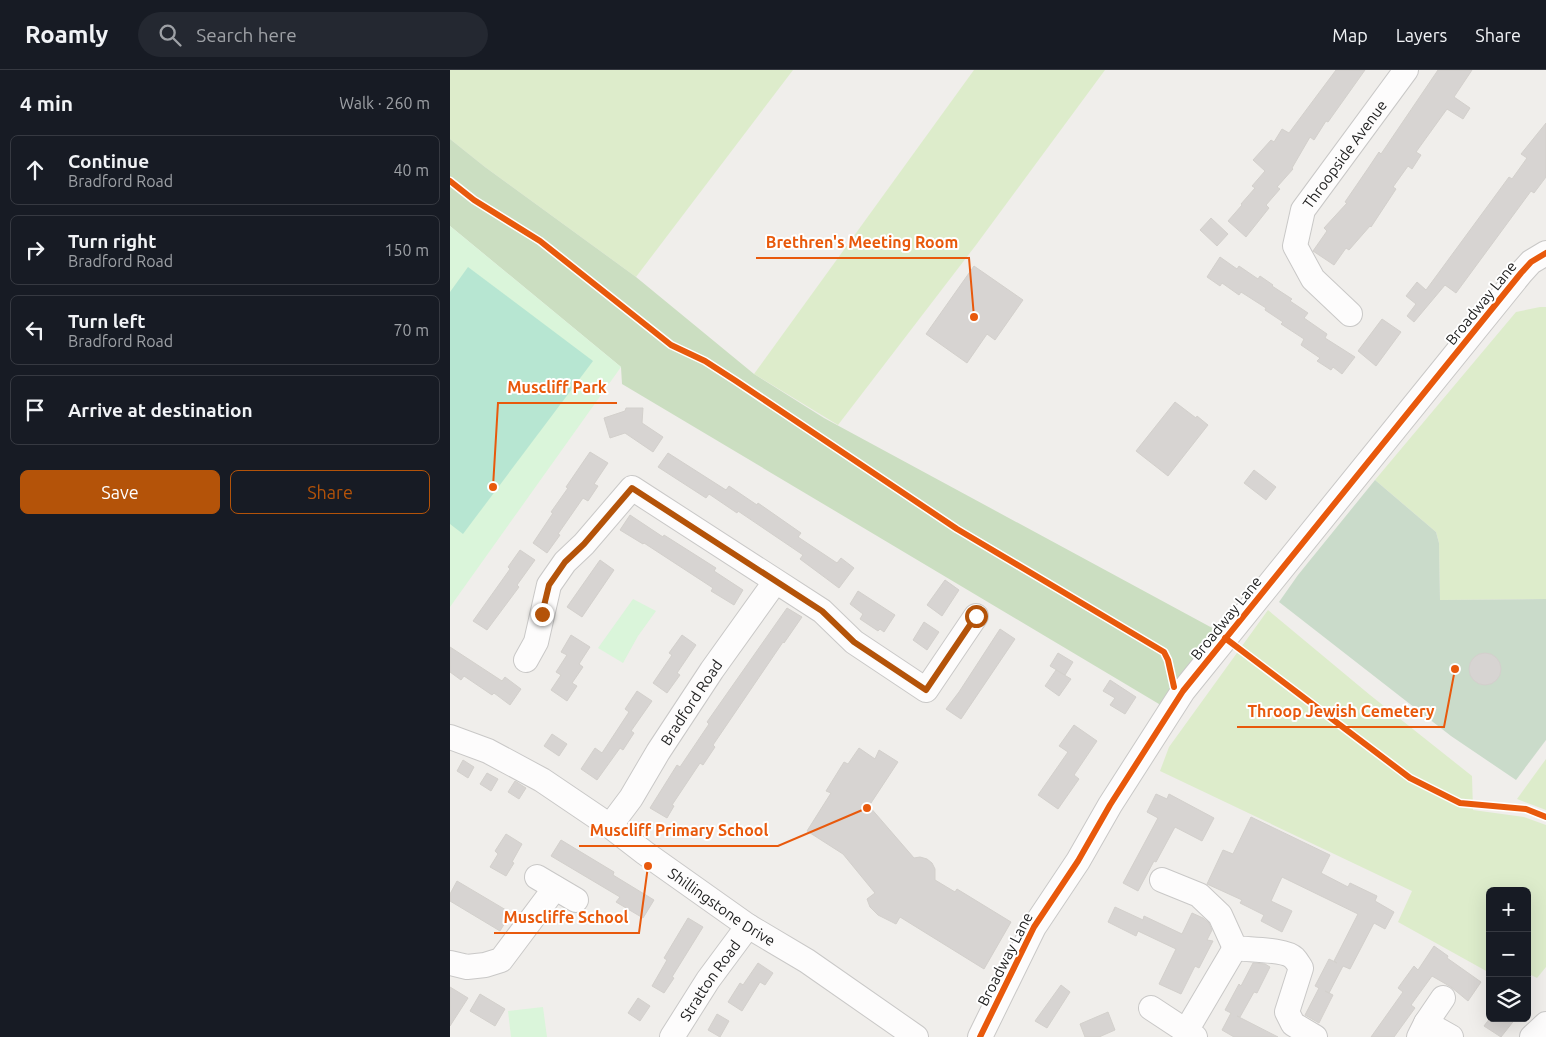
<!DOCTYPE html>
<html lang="en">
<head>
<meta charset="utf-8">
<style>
	:root { --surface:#171b24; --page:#242831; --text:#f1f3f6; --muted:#9ea1a6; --line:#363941; --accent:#b45309 }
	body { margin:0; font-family:Ubuntu,sans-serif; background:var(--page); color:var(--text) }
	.controls { position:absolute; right:15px; bottom:15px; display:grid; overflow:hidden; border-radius:8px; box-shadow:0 5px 20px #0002 }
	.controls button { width:45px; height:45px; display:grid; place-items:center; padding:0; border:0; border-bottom:1px solid var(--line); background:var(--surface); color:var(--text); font:25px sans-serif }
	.stop { position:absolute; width:15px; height:15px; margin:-11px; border:4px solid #b45309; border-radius:50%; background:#fff }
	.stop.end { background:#b45309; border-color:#fff; box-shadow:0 1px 5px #0008 }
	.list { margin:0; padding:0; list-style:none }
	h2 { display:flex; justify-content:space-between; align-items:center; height:65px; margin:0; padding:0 20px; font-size:21px }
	h2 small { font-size:16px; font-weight:400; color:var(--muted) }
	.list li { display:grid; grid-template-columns:32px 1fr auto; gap:15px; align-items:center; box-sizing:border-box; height:70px; margin:0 10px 10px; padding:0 10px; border:1px solid var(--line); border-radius:8px }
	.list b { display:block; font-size:19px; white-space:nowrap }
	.list p { margin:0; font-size:16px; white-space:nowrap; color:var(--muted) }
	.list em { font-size:16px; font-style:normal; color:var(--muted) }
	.actions { display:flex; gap:10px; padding:15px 20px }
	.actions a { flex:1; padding:11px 0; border:1px solid var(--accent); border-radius:8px; text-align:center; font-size:18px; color:var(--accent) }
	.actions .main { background:var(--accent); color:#fff }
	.icon { flex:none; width:28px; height:28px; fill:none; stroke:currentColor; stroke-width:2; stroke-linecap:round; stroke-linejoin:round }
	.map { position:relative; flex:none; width:1096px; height:967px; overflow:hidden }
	header { display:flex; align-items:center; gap:30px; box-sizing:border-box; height:70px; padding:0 25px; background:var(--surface); border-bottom:1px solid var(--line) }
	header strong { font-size:24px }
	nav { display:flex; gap:28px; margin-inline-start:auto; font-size:18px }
	.search { width:350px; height:45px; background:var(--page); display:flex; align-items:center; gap:12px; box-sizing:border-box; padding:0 18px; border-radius:28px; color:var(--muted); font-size:19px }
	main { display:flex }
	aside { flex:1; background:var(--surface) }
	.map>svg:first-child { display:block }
</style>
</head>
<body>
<header>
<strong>Roamly</strong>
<div class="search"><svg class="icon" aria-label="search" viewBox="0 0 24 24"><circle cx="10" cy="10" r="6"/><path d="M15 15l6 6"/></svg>Search here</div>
<nav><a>Map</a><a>Layers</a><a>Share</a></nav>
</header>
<main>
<aside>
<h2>4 min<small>Walk · 260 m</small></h2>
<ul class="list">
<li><svg class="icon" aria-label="ahead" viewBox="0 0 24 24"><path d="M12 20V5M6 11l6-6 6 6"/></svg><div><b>Continue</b><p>Bradford Road</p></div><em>40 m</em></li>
<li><svg class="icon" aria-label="right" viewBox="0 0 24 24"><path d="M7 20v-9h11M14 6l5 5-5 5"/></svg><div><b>Turn right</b><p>Bradford Road</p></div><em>150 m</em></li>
<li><svg class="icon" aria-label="left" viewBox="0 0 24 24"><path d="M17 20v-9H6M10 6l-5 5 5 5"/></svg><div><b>Turn left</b><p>Bradford Road</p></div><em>70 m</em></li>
<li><svg class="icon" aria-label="arrive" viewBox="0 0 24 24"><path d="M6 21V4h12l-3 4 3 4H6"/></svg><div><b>Arrive at destination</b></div></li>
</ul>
<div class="actions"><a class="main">Save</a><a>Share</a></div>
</aside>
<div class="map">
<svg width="1096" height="967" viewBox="0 0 1096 967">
	<rect width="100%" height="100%" fill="#f0eeeb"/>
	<!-- grass -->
	<g fill="#ddeccb">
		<polygon points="0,0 343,0 186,207 35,97 0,69"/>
		<polygon points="524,0 655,0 526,175 388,355 304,304"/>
		<polygon points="1090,237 1096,237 1096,529 990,530 989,473 986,462 925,410 1066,242"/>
		<polygon points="818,540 920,625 1022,706 1023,740 1074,747 1096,755 1096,897 1087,908 1077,903 1077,821 1040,821 1040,901 1038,902 948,852 962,821 710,701 719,677"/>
		<polygon points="1096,689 1096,740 1067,729"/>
	</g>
	<!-- forest -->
	<polygon fill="#cbdec1" points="0,69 35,97 186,207 304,304 374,348 766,560 714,637 172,314 171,297 0,156"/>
	<!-- cemetery -->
	<polygon fill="#cadbca" points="925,410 986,462 989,473 990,530 1096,529 1096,670 1066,710 1001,666 829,532 848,505"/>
	<!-- park -->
	<g fill="#daf5da">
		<polygon points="0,156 171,297 0,537"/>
		<polygon points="183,529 206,541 188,566 173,593 148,578"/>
		<polygon points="93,937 97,967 61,967 58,941"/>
	</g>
	<!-- pitch -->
	<polygon fill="#b7e6d2" points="18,197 143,291 13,464 0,454 0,222"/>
	<!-- building -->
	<g fill="#d7d4d2" stroke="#d3d0cc">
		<polygon points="886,0 915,0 878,52 876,51 864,70 860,67 842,98 843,99 827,117 830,119 816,135 819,138 796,167 778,151 792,135 791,134 805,118 802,116 815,101 803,90 821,70 824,72 832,59 839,63"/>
		<polygon points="988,0 1022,0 1004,27 1020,38 1013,49 997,39 966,82 971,85 962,99 958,96 943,117 946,119 921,157 920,156 899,180 896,178 884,195 863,181 877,161 874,158 897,133 895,132 919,97 929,82 931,84"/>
		<polygon points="1096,53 1096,107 1084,123 1081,121 1006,223 995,215 964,252 957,246 966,234 956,226 967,212 976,220 1059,107 1062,109 1077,88 1071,84"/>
		<polygon points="761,148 778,164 767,176 750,160"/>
		<polygon points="770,187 787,199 789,196 808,209 810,206 823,215 822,216 842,229 840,231 858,243 854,248 877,264 875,268 905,287 892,304 883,297 881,300 867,291 870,288 851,275 854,269 831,254 833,252 815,240 816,238 791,222 789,225 772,213 770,216 757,207"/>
		<polygon points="524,196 573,230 545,270 537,264 517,293 476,264"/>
		<polygon points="932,249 951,262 926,296 908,281"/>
		<polygon points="725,332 746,348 747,346 758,355 718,406 686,381"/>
		<polygon points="176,338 193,338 192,353 213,367 203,382 175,363 160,368 154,348 175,341"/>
		<polygon points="140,382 158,393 144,414 148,416 138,431 133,428 108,464 110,465 97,483 83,473 103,443 101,442 118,418 116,417"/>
		<polygon points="218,383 276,420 279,416 307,435 308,433 351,463 348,467 387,493 391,488 404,498 389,518 350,489 353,485 288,441 287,443 259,424 256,428 208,397"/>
		<polygon points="804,400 826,417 816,430 794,413"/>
		<polygon points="180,445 213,467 214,465 266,498 264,501 293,520 284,535 261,521 263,518 194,473 193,474 170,460"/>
		<polygon points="70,480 85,490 67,515 69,517 37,560 23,551 60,499 58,497"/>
		<polygon points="150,490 164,500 132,547 117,537"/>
		<polygon points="495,510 509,520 492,546 477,535"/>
		<polygon points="408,521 445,545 434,562 430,559 428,561 410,549 413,544 400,534"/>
		<polygon points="337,538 352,547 334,573 333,572 263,675 265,677 253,695 250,693 222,735 224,736 217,748 200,738 227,695 230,697 259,654 257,652"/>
		<polygon points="474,552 489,562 477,580 463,570"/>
		<polygon points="550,559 565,569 511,649 496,639 509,622"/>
		<polygon points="121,565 140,577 129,594 133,597 122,613 127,616 117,631 101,620 111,605 106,602 117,585 111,582"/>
		<polygon points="232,565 246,575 227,603 230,605 217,623 203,613 222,585 219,583"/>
		<polygon points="0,577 52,611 55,607 71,619 60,635 44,623 42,625 14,606 11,610 0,602"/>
		<circle cx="1035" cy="599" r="16"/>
		<polygon points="608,583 623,592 615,605 600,596"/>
		<polygon points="606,600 621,609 609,626 595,616"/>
		<polygon points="660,610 686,627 675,644 660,635 665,628 653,621"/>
		<polygon points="187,621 202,631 181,661 184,663 173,680 170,678 147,710 131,699 145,678 152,683 179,642 175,639"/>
		<polygon points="624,655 647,671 624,705 629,709 608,739 588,725 618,682 609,676"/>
		<polygon points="102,664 117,674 109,686 94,676"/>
		<polygon points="409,678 425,689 429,680 448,692 419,736 464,788 470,787 477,789 482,793 485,799 485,810 505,822 507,819 561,852 534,899 450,847 446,854 428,845 420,837 417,829 425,823 393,784 357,761 381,723 376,721 394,692 398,694"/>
		<polygon points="13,690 24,697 18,708 7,701"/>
		<polygon points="37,703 48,709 41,721 30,714"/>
		<polygon points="65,711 76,718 69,729 58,722"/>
		<polygon points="706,724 717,729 719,724 764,748 752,771 725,757 706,792 704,791 688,821 673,813 708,748 697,742"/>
		<polygon points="801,747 880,785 871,803 898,817 900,813 927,826 925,831 944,842 935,859 924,853 900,899 893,896 879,923 875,921 883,925 869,953 855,945 869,918 865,916 879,889 887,893 884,891 908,844 832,807 821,831 842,841 832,862 811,851 814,845 790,833 792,830 757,814 773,780 783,784"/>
		<polygon points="56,764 72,774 62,792 64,793 56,806 40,797 48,784 45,781"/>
		<polygon points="111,770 164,802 163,805 204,830 193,848 166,832 170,827 101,786"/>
		<polygon points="7,811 61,843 50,861 0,831 0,824"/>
		<polygon points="665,837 693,850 694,846 732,864 742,843 753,848 759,853 762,860 757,870 763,871 749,898 745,896 731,924 709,914 726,879 688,861 686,866 658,852"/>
		<polygon points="238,848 253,857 222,907 224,908 214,923 202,916 217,890 214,888"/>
		<polygon points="984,876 998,886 997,888 1031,912 1018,931 1001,917 982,906 961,935 965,938 944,967 921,967 953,922 948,918 964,896 968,900"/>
		<polygon points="308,893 323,903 315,915 310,912 292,941 278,932 290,913 293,915"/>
		<polygon points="803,893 815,894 820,897 807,923 804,922 790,947 787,946 828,967 784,967 772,960 781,943 775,940 789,914 791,916"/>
		<polygon points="611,915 620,922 597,958 585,951"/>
		<polygon points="0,917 18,928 0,956"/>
		<polygon points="30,924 55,939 45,956 20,941"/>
		<polygon points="188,928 200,936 190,951 178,943"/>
		<polygon points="658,942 665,960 649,967 635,967 630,954"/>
		<polygon points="267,944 279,951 270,967 258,960"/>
		<polygon points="1040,948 1066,948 1051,967 1034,956"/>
	</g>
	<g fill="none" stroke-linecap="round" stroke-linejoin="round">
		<defs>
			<g id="minor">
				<path id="s1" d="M900,244L863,209L845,176L853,140L956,0"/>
				<polyline points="76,590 86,572 99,515 115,492 134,474 182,418 372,541 404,572 476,620 526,546"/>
				<path id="s2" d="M0,667L38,681L92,710L160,756L195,783L298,856L357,891L466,967"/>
				<path id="s3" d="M160,756L181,728L208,682L262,600L325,512"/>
				<polyline points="87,807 126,830"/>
				<path d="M712,810L749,825L770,845L785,878C799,880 835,879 844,888C847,891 849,895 851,898L837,942L843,954L865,967"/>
				<polyline points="0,893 17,897 35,895 51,890 105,818"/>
				<polyline points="701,938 745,967"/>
				<polyline points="976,953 1001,967"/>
				<polyline points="736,961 785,878"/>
				<path id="s4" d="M222,967L258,910L298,856"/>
				<polyline points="530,967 584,857 628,791 660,735 733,621 1071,203 1081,192 1096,183"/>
				<polyline points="969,967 976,953 993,928"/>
				<polyline points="1082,967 1096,954"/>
			</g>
		</defs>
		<!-- minor casing -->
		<use href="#minor" stroke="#c9c8c7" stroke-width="26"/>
		<!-- minor -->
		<use href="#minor" stroke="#fdfcfc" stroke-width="24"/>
		<defs>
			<g id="cycleway">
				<polyline points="0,111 24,130 90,171 221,275 255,291 286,311 507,459 714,582 718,590 724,617"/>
				<polyline points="775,568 960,708 1010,733 1076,739 1096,747"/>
				<polyline points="530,967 584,857 628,791 660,735 733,621 1071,203 1081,192 1096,183"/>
			</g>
		</defs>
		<!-- cycleway casing -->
		<use href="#cycleway" stroke="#fff" stroke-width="9"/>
		<!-- cycleway -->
		<use href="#cycleway" stroke="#e8590c" stroke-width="6"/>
	</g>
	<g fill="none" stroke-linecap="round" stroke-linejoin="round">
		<!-- route -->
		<polyline stroke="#b45309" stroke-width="6" points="92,544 99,515 115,492 134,474 182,418 372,541 404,572 476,620 526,546"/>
	</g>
	<g text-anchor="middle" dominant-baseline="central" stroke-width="4" stroke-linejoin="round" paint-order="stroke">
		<!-- street labels -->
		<g font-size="15" fill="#222" stroke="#fff">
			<text stroke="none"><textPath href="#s1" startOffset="195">Throopside Avenue</textPath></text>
			<text transform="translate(1031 233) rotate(-51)">Broadway Lane</text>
			<text transform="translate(776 548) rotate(-51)">Broadway Lane</text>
			<text stroke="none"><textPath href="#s3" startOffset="148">Bradford Road</textPath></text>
			<text stroke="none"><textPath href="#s2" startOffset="322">Shillingstone Drive</textPath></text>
			<text transform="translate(555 889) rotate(-63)">Broadway Lane</text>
			<text stroke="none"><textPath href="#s4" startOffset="68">Stratton Road</textPath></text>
		</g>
	</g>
	<!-- callouts -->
	<path fill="none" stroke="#e8590c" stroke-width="2" d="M524 247L519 188H306M43 417L48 333H167M1005 599L994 657H787M417 738L328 776H129M198 796L189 863H44"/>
	<g fill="#e8590c" stroke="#fff" stroke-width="2">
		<circle cx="524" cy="247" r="5"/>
		<circle cx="43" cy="417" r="5"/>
		<circle cx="1005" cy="599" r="5"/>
		<circle cx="417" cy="738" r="5"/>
		<circle cx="198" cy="796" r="5"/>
	</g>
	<g font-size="16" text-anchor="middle" font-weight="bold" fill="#e8590c" stroke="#fff" stroke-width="4" stroke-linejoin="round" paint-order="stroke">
		<text x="412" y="178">Brethren's Meeting Room</text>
		<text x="107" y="323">Muscliff Park</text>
		<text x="891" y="647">Throop Jewish Cemetery</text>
		<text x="229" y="766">Muscliff Primary School</text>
		<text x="116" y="853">Muscliffe School</text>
	</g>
</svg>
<div class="controls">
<button>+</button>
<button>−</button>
<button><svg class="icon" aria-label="layers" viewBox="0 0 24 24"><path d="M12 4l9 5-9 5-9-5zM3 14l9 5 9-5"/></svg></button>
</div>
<div class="stop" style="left:526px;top:546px"></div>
<div class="stop end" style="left:92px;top:544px"></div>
</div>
</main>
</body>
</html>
